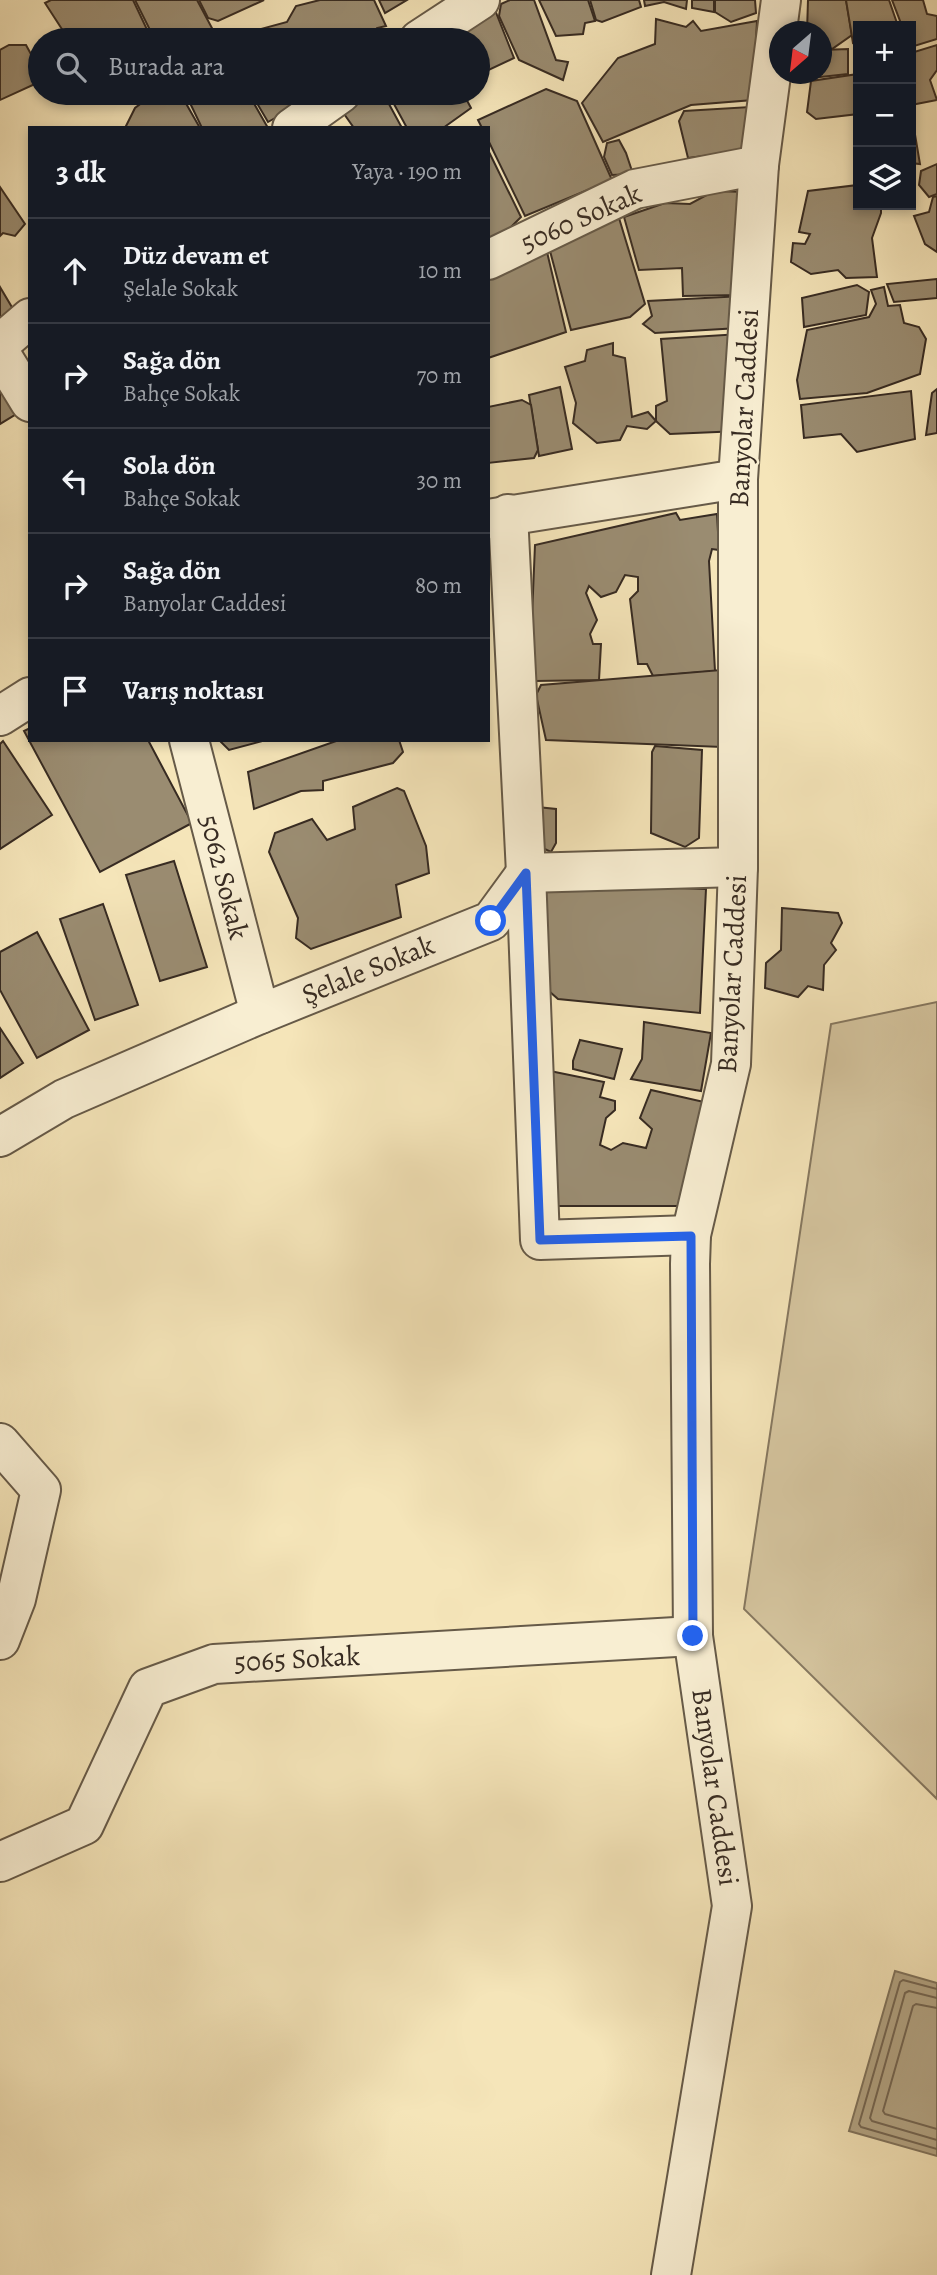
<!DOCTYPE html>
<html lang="tr">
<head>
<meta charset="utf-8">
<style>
	:root { --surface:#171b24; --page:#242831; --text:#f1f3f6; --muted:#9ea1a6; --line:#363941 }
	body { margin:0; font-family:Alegreya,serif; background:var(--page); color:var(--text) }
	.controls { position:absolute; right:21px; top:21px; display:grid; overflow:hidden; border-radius:0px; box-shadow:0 4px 10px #0003 }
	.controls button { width:63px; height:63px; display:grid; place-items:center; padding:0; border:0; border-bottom:2px solid var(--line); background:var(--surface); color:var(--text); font:35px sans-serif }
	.compass { position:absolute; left:769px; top:21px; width:63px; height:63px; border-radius:50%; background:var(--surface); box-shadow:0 4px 10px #0003; rotate:208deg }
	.stop { position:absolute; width:21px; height:21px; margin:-16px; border:5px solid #2563eb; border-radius:50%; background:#fff }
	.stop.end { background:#2563eb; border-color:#fff; box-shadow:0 2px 7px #0008 }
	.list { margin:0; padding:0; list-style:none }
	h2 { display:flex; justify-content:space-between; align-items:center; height:91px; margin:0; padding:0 28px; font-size:30px }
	h2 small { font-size:23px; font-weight:400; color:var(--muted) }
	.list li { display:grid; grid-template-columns:46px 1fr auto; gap:21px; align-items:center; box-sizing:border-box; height:105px; padding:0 28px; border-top:2px solid var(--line) }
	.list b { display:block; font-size:26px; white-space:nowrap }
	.list p { margin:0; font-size:23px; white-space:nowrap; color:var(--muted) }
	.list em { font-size:23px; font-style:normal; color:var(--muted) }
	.icon { flex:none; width:38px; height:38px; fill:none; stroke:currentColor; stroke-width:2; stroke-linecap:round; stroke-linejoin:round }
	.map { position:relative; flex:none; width:937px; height:2275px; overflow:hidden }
	.search { position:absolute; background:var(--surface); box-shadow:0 4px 10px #0003; left:28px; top:28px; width:462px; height:77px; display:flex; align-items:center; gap:18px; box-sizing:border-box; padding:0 24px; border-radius:38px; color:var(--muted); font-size:26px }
	.panel { position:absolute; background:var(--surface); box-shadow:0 4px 10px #0003; left:28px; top:126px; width:462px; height:616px; border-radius:0px }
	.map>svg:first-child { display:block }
</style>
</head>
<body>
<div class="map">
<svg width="937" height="2275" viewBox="0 0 937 2275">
	<rect width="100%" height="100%" fill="#f5e5b9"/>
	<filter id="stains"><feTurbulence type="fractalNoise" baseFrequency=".00286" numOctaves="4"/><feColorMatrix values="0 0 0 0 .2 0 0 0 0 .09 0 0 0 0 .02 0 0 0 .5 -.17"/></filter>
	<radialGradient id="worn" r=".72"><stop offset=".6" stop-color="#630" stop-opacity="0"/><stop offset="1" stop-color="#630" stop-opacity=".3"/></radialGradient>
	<!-- green -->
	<polygon fill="#d5c59f" stroke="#867860" stroke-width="2" points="937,1002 937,1799 744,1609 831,1024"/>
	<!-- water -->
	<polygon fill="#b4a686" stroke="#82755e" stroke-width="2" points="895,1971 937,1983 937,2156 849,2131"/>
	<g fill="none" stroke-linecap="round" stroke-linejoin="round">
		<!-- shore -->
		<g stroke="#766854" stroke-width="2">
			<polyline points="937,1989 903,1980 900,1982 859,2124 861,2127 937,2149"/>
			<polyline points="937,1998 909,1991 905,1993 870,2118 872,2121 937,2140"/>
			<polyline points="937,2008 916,2004 913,2006 883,2111 885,2114 937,2129"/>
		</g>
	</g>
	<!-- building -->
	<g fill="#9a8c71" stroke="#372b22" stroke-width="2">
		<polygon points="51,0 133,0 152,40 69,40 45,3"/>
		<polygon points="135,0 197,0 213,30 202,40 155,40"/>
		<polygon points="199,0 264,0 218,21 208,18"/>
		<polygon points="374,0 386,26 377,28 373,40 263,40 257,30 287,22 296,6 320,0"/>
		<polygon points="379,0 407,0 385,13"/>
		<polygon points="510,0 534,0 556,60 568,62 563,80 519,60 499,16 501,4"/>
		<polygon points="539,0 588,0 595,21 585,23 583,34 556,36"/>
		<polygon points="590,0 639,0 641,7 602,22 596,20"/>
		<polygon points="644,0 687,0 686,9 664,2 645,6"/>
		<polygon points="692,0 714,0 714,12 692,8"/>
		<polygon points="715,0 755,0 756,13 731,22 715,12"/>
		<polygon points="808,0 846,0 852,35 832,49 822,45 822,32 807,32"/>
		<polygon points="846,0 889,0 898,26 858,26 858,42 853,43"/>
		<polygon points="892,0 923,0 927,14 937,16 937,39 911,47 911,26 902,26"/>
		<polygon points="495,10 514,58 478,75 478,40 438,40"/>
		<polygon points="656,19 686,27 693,21 701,31 757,21 753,100 691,105 603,142 582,103 618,58 655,44"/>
		<polygon points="9,45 26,45 39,69 35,84 0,100 0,50"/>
		<polygon points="937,45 937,70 930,80 937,100 911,105 911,53"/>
		<polygon points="848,49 848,74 811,78 806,74 822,74 822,50"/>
		<polygon points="858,74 858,114 816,119 807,112 811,81"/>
		<polygon points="546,89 577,101 612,180 525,216 488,140 488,128 482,128 478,120"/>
		<polygon points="155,93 180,93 200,128 125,128 135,108"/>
		<polygon points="202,93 248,93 268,128 202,128 189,101"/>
		<polygon points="251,93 291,93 291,109 268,122"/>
		<polygon points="366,93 383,93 402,128 354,128 342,111"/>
		<polygon points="388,93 463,93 471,108 443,128 407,128"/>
		<polygon points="750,107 743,151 688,158 679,121 684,111"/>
		<polygon points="911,111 920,164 911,163"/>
		<polygon points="619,140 626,153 633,174 612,175 604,157 607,143"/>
		<polygon points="488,150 521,217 502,236 488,239"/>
		<polygon points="937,164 937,194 929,197 919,185 921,171"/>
		<polygon points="858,185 858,205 881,205 881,213 872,238 877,277 846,278 838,270 811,274 791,262 793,243 805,244 810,234 799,232 808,191"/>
		<polygon points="0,187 25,224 15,236 3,233 0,236"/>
		<polygon points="714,191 747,192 740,295 683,296 682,268 639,270 624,217 665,203 690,204"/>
		<polygon points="937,196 937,252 925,244 914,216 929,212 933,197"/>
		<polygon points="619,218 645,304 630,317 571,330 550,251"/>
		<polygon points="547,252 566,332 488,358 488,279"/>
		<polygon points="937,279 937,298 894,302 887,284"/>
		<polygon points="857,285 869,292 866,315 804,327 802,298"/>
		<polygon points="0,287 16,314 0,325"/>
		<polygon points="884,287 888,306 900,305 904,323 919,327 926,339 920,374 867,393 800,399 797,380 807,330 869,317 876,304 871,290"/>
		<polygon points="743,296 739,328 655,333 643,324 652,316 648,301"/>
		<polygon points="740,334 740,431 670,434 656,421 656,406 667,401 661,339"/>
		<polygon points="613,343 613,355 625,358 632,417 648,412 656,421 647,429 627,426 620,440 597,443 573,423 576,403 565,367 585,361 587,350"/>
		<polygon points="0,376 23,410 0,424"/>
		<polygon points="560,387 572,449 539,456 529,395"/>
		<polygon points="937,389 937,433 926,435 932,393"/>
		<polygon points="911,391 915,439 857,452 841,434 804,438 801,405"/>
		<polygon points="522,400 531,405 538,450 534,458 488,463 488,407"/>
		<polygon points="676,513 680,520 717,514 719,550 712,549 709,561 715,671 653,676 647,664 638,664 630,599 638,591 638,577 625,575 616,592 601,597 589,586 586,593 597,620 590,634 593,644 601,644 599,680 535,681 531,640 535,545"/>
		<polygon points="721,670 722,747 546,740 536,695 541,685"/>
		<polygon points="30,728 30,740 148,740 192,823 100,872 24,731"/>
		<polygon points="219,740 266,740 229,750"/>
		<polygon points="339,740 399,740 403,752 393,763 323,781 323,790 301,791 254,809 248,772"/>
		<polygon points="3,741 52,815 0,849 0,744"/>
		<polygon points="655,746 702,750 699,838 685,847 651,833 652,752"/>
		<polygon points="397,788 404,791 426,846 429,873 396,885 401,917 311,949 296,938 298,918 269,852 275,833 312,819 327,840 355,829 353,807"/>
		<polygon points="537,807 556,809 556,843 551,852 534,844"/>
		<polygon points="174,861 207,967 160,981 126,875"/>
		<polygon points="543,883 706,889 700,1013 558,999 541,984"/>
		<polygon points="103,904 138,1005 95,1020 60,919"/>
		<polygon points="782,908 838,913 842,923 831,943 836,950 824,965 823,990 808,986 798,997 765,988 766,963 781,950"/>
		<polygon points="37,932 89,1030 37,1058 0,990 0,952"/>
		<polygon points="644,1022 711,1033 701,1091 631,1079 642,1059"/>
		<polygon points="0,1028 23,1063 0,1078"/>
		<polygon points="580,1040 622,1049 614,1079 573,1069 573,1061"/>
		<polygon points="550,1071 604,1082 600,1097 615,1101 615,1110 606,1118 600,1145 611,1150 623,1143 646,1148 652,1129 640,1118 651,1090 704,1102 692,1206 556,1206"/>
	</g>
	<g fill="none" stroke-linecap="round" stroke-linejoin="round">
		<defs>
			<g id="minor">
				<polyline points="419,40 480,0"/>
				<polyline points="292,128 341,93"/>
				<polyline points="488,260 635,189 759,165"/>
				<polyline points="0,344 30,318"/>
				<polyline points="0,353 30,402"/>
				<polyline points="508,514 526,873 540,1240 691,1235"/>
				<polyline points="488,519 738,479"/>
				<polyline points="0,716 30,697"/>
				<polyline points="189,740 260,1014"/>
				<polyline points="0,1137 64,1099 260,1014 491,921 526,873 738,867"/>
				<polyline points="0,1443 41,1490 16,1599 0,1640"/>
				<polyline points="0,1862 84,1825 148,1688 214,1664 693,1636"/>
				<polyline points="671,2275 732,1906 693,1636 690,1264 691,1235 731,1064 738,867 738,479 759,165 781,0"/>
			</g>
		</defs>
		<!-- minor casing -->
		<use href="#minor" stroke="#665a48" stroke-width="42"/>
		<!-- minor -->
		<use href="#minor" stroke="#f8eed2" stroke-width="38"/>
	</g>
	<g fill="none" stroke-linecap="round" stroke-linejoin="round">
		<!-- route -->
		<polyline stroke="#2563eb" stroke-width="9" points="491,921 526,873 540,1240 691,1236 693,1636"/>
	</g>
	<g text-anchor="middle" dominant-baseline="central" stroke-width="5" stroke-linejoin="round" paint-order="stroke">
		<!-- street labels -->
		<g font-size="28" fill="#372b22" stroke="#f8eed2">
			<text transform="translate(581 218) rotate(-24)">5060 Sokak</text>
			<text transform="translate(744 408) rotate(-87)">Banyolar Caddesi</text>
			<text transform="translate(224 877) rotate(76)">5062 Sokak</text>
			<text transform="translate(368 970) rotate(-22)">Şelale Sokak</text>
			<text transform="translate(732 974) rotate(-87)">Banyolar Caddesi</text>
			<text transform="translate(297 1659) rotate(-3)">5065 Sokak</text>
			<text transform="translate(715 1787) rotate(82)">Banyolar Caddesi</text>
		</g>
	</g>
	<rect width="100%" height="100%" filter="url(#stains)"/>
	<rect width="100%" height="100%" fill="url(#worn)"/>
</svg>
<div class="controls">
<button>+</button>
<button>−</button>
<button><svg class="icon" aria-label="layers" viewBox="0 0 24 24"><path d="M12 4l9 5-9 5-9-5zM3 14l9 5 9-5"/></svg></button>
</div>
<svg class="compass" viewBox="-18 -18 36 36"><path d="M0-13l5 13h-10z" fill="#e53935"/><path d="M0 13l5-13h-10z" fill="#9ea1a6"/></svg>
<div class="stop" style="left:491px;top:921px"></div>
<div class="stop end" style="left:693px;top:1636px"></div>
<div class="search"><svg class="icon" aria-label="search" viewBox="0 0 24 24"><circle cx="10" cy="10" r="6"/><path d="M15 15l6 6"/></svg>Burada ara</div>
<section class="panel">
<h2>3 dk<small>Yaya · 190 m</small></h2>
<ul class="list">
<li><svg class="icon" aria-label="ahead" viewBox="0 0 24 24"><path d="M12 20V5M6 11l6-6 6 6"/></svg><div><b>Düz devam et</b><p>Şelale Sokak</p></div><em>10 m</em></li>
<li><svg class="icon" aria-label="right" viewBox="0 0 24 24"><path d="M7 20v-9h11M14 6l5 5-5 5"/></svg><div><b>Sağa dön</b><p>Bahçe Sokak</p></div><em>70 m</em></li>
<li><svg class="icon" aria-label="left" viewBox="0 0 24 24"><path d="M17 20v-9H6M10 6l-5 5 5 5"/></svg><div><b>Sola dön</b><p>Bahçe Sokak</p></div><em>30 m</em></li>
<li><svg class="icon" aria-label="right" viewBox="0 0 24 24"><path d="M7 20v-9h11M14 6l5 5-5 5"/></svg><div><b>Sağa dön</b><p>Banyolar Caddesi</p></div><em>80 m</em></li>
<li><svg class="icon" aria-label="arrive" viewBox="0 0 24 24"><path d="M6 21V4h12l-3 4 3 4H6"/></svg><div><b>Varış noktası</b></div></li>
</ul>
</section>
</div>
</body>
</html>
